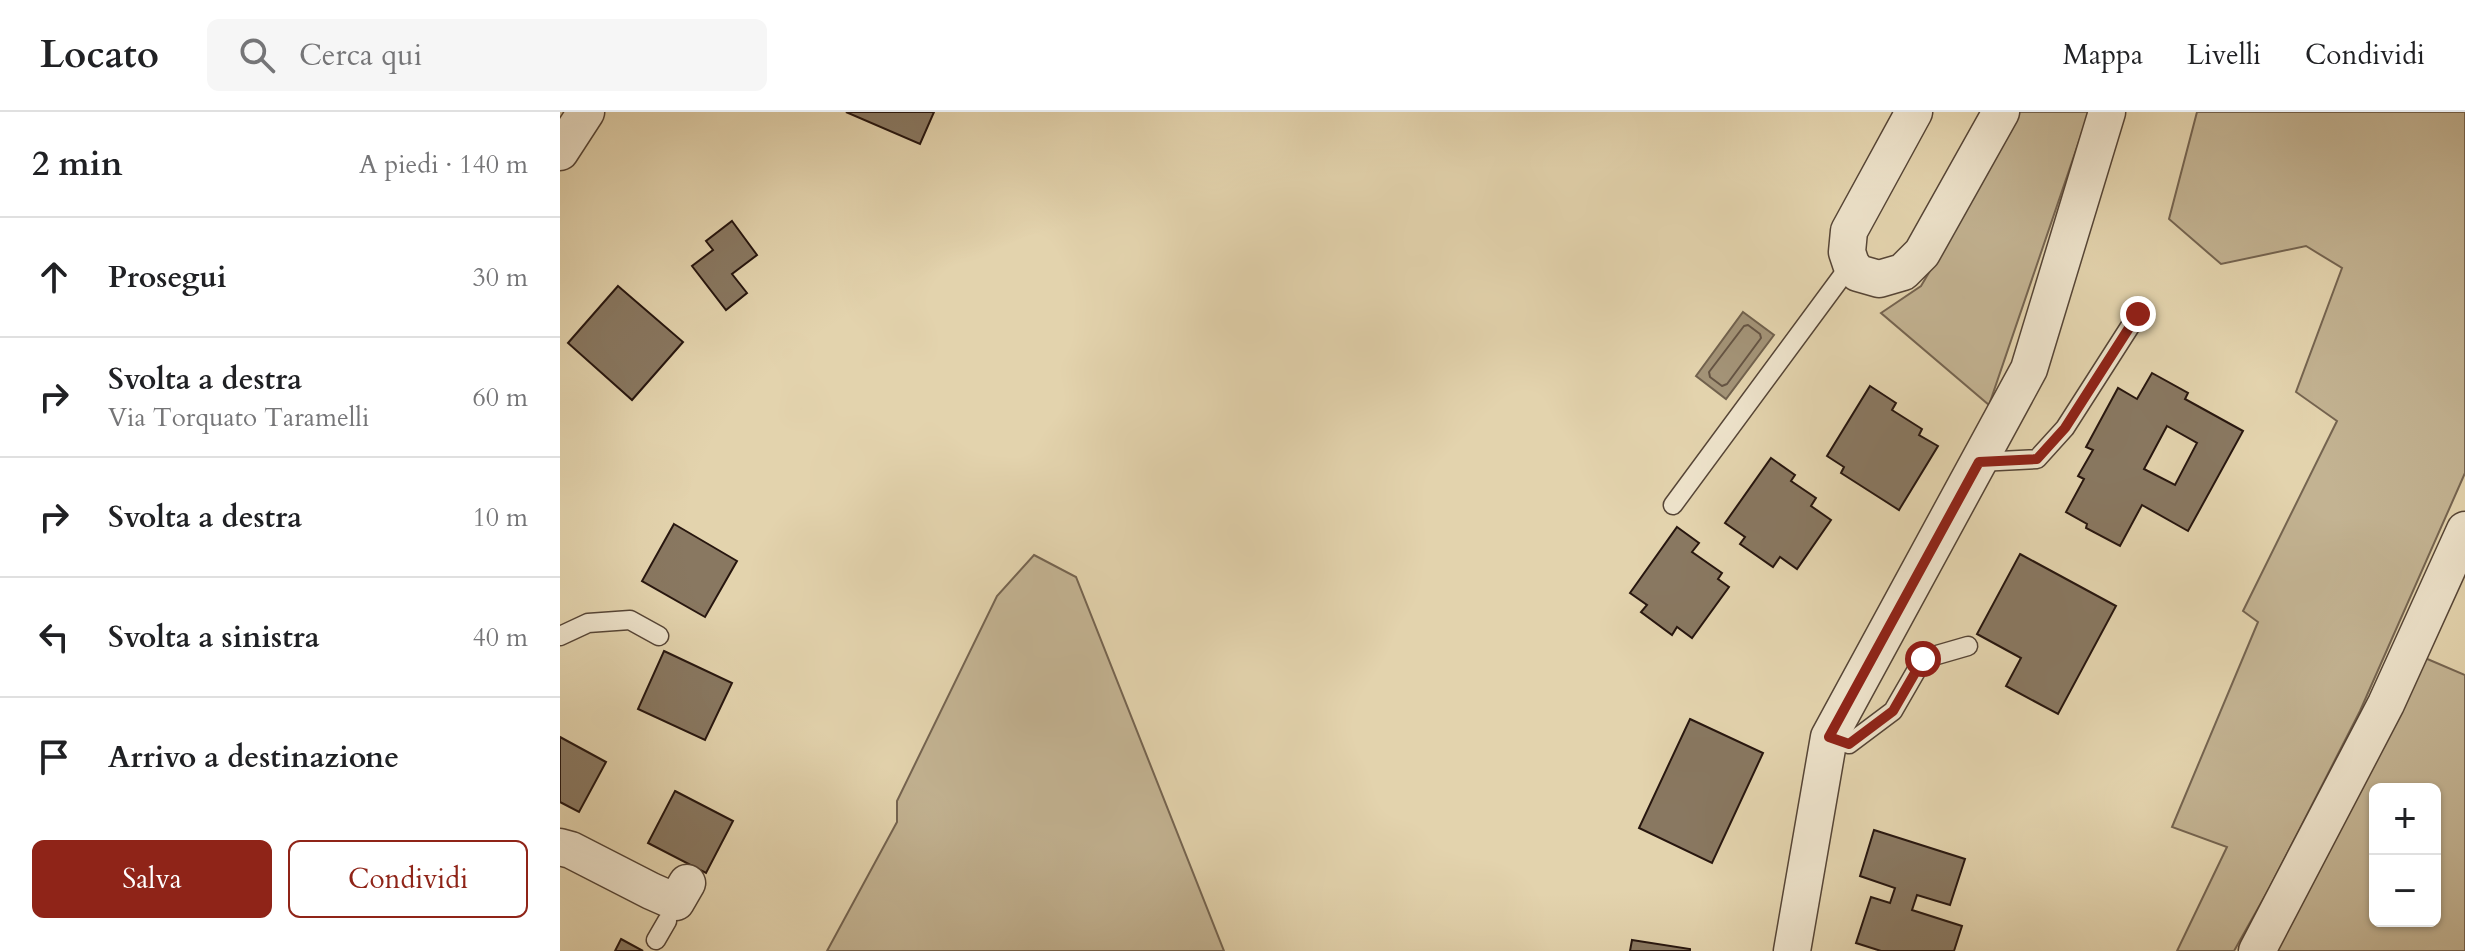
<!DOCTYPE html>
<html lang="it">
<head>
<meta charset="utf-8">
<style>
	:root { --surface:#fff; --page:#f6f6f6; --text:#202124; --muted:#757577; --line:#e0e0e0; --accent:#8f2418 }
	body { margin:0; font-family:Cardo,serif; background:var(--page); color:var(--text) }
	.controls { position:absolute; right:24px; bottom:24px; display:grid; overflow:hidden; border-radius:12px; box-shadow:0 2px 6px #0004 }
	.controls button { width:72px; height:72px; display:grid; place-items:center; padding:0; border:0; border-bottom:2px solid var(--line); background:var(--surface); color:var(--text); font:40px sans-serif }
	.stop { position:absolute; width:24px; height:24px; margin:-18px; border:6px solid #8f2418; border-radius:50%; background:#fff }
	.stop.end { background:#8f2418; border-color:#fff; box-shadow:0 2px 8px #0008 }
	.list { margin:0; padding:0; list-style:none }
	h2 { display:flex; justify-content:space-between; align-items:center; height:104px; margin:0; padding:0 32px; font-size:34px }
	h2 small { font-size:26px; font-weight:400; color:var(--muted) }
	.list li { display:grid; grid-template-columns:52px 1fr auto; gap:24px; align-items:center; box-sizing:border-box; height:120px; padding:0 32px; border-top:2px solid var(--line) }
	.list b { display:block; font-size:30px; white-space:nowrap }
	.list p { margin:0; font-size:26px; white-space:nowrap; color:var(--muted) }
	.list em { font-size:26px; font-style:normal; color:var(--muted) }
	.actions { display:flex; gap:16px; padding:24px 32px }
	.actions a { flex:1; padding:18px 0; border:2px solid var(--accent); border-radius:12px; text-align:center; font-size:28px; color:var(--accent) }
	.actions .main { background:var(--accent); color:#fff }
	.icon { flex:none; width:44px; height:44px; fill:none; stroke:currentColor; stroke-width:2; stroke-linecap:round; stroke-linejoin:round }
	.map { position:relative; flex:none; width:1905px; height:839px; overflow:hidden }
	header { display:flex; align-items:center; gap:48px; box-sizing:border-box; height:112px; padding:0 40px; background:var(--surface); border-bottom:2px solid var(--line) }
	header strong { font-size:38px }
	nav { display:flex; gap:44px; margin-inline-start:auto; font-size:28px }
	.search { width:560px; height:72px; background:var(--page); display:flex; align-items:center; gap:20px; box-sizing:border-box; padding:0 28px; border-radius:12px; color:var(--muted); font-size:30px }
	main { display:flex }
	aside { flex:1; background:var(--surface) }
	.map>svg:first-child { display:block }
</style>
</head>
<body>
<header>
<strong>Locato</strong>
<div class="search"><svg class="icon" aria-label="search" viewBox="0 0 24 24"><circle cx="10" cy="10" r="6"/><path d="M15 15l6 6"/></svg>Cerca qui</div>
<nav><a>Mappa</a><a>Livelli</a><a>Condividi</a></nav>
</header>
<main>
<aside>
<h2>2 min<small>A piedi · 140 m</small></h2>
<ul class="list">
<li><svg class="icon" aria-label="ahead" viewBox="0 0 24 24"><path d="M12 20V5M6 11l6-6 6 6"/></svg><div><b>Prosegui</b></div><em>30 m</em></li>
<li><svg class="icon" aria-label="right" viewBox="0 0 24 24"><path d="M7 20v-9h11M14 6l5 5-5 5"/></svg><div><b>Svolta a destra</b><p>Via Torquato Taramelli</p></div><em>60 m</em></li>
<li><svg class="icon" aria-label="right" viewBox="0 0 24 24"><path d="M7 20v-9h11M14 6l5 5-5 5"/></svg><div><b>Svolta a destra</b></div><em>10 m</em></li>
<li><svg class="icon" aria-label="left" viewBox="0 0 24 24"><path d="M17 20v-9H6M10 6l-5 5 5 5"/></svg><div><b>Svolta a sinistra</b></div><em>40 m</em></li>
<li><svg class="icon" aria-label="arrive" viewBox="0 0 24 24"><path d="M6 21V4h12l-3 4 3 4H6"/></svg><div><b>Arrivo a destinazione</b></div></li>
</ul>
<div class="actions"><a class="main">Salva</a><a>Condividi</a></div>
</aside>
<div class="map">
<svg width="1905" height="839" viewBox="0 0 1905 839">
	<rect width="100%" height="100%" fill="#e3d3ad"/>
	<filter id="stains"><feTurbulence type="fractalNoise" baseFrequency=".0025" numOctaves="4"/><feColorMatrix values="0 0 0 0 .2 0 0 0 0 .09 0 0 0 0 .02 0 0 0 .5 -.17"/></filter>
	<radialGradient id="worn" r=".72"><stop offset=".6" stop-color="#630" stop-opacity="0"/><stop offset="1" stop-color="#630" stop-opacity=".3"/></radialGradient>
	<!-- green -->
	<g fill="#c3b392" stroke="#756450" stroke-width="2" fill-rule="evenodd">
		<polygon points="1458,0 1529,0 1429,293 1321,201 1361,174 1409,93"/>
		<polygon points="1637,0 1905,0 1905,361 1800,599 1710,775 1674,839 1617,839 1667,735 1612,715 1698,510 1683,499 1777,309 1736,280 1782,156 1746,134 1661,152 1609,107"/>
		<polygon points="474,443 516,465 664,839 267,839 337,710 337,689 437,484"/>
		<path d="M1865,546L1905,563V839H1708ZM1815,677H1875V809H1815Z"/>
	</g>
	<!-- water -->
	<polygon fill="#a39377" stroke="#71614d" stroke-width="2" points="1183,200 1214,223 1166,287 1136,264"/>
	<g fill="none" stroke-linecap="round" stroke-linejoin="round">
		<!-- shore -->
		<polygon stroke="#655443" stroke-width="2" points="1184,214 1188,213 1200,222 1201,226 1167,272 1162,274 1150,265 1149,260"/>
	</g>
	<!-- building -->
	<g fill="#897861" stroke="#27160f" stroke-width="2" fill-rule="evenodd">
		<polygon points="286,0 374,0 360,32"/>
		<polygon points="172,109 197,143 172,162 187,181 166,198 132,154 153,138 146,129"/>
		<polygon points="58,174 123,230 72,288 8,231"/>
		<path d="M1592,261L1628,281L1625,287L1683,319L1628,419L1582,393L1560,434L1526,416L1527,412L1506,400L1524,367L1518,364L1533,338L1526,335L1558,276L1577,287ZM1607,314L1637,331L1615,373L1584,357Z"/>
		<polygon points="1310,274 1336,291 1332,298 1362,317 1359,323 1378,334 1339,398 1281,361 1284,355 1267,344"/>
		<polygon points="1211,346 1235,363 1231,369 1256,386 1251,394 1271,408 1237,457 1220,445 1213,455 1180,432 1185,425 1165,411"/>
		<polygon points="114,412 177,449 145,505 82,469"/>
		<polygon points="1117,415 1139,431 1132,440 1162,461 1158,467 1169,475 1132,526 1117,515 1112,523 1081,500 1087,493 1070,481"/>
		<polygon points="1460,442 1556,494 1498,602 1446,574 1461,546 1417,522"/>
		<polygon points="104,539 172,571 145,628 78,597"/>
		<polygon points="1130,607 1203,641 1152,751 1079,716"/>
		<polygon points="0,625 46,650 19,700 0,690"/>
		<polygon points="115,679 173,709 146,761 88,731"/>
		<polygon points="1314,718 1405,747 1390,793 1357,783 1352,798 1402,814 1394,839 1321,839 1296,831 1311,785 1330,791 1335,776 1300,764"/>
		<polygon points="61,827 83,839 55,839"/>
		<polygon points="1072,828 1130,837 1130,839 1070,839"/>
	</g>
	<g fill="none" stroke-linecap="round" stroke-linejoin="round">
		<defs>
			<g id="service">
				<polyline points="1419,350 1477,347 1505,316 1578,202"/>
				<polyline points="1113,393 1291,152"/>
				<polyline points="0,524 28,511 70,508 99,524"/>
				<polyline points="1269,625 1289,632 1333,599 1363,547 1408,534"/>
				<polyline points="96,828 107,809"/>
			</g>
			<g id="minor">
				<polyline points="1354,0 1289,119 1287,140 1291,152 1298,161 1319,167 1343,160 1362,141 1441,0"/>
				<polyline points="0,40 26,0"/>
				<polyline points="0,735 11,738 91,779 116,790 127,771"/>
				<polyline points="1232,839 1269,625 1469,257 1547,0"/>
				<polyline points="1697,839 1826,592 1905,418"/>
			</g>
		</defs>
		<!-- service casing -->
		<use href="#service" stroke="#564536" stroke-width="21"/>
		<!-- minor casing -->
		<use href="#minor" stroke="#564536" stroke-width="39"/>
		<!-- service -->
		<use href="#service" stroke="#ede2ca" stroke-width="18"/>
		<!-- minor -->
		<use href="#minor" stroke="#ede2ca" stroke-width="36"/>
	</g>
	<g fill="none" stroke-linecap="round" stroke-linejoin="round">
		<!-- route -->
		<polyline stroke="#8f2418" stroke-width="10" points="1363,547 1333,599 1289,632 1269,625 1419,350 1477,347 1505,316 1578,202"/>
	</g>
	<rect width="100%" height="100%" filter="url(#stains)"/>
	<rect width="100%" height="100%" fill="url(#worn)"/>
</svg>
<div class="controls">
<button>+</button>
<button>−</button>
</div>
<div class="stop" style="left:1363px;top:547px"></div>
<div class="stop end" style="left:1578px;top:202px"></div>
</div>
</main>
</body>
</html>
